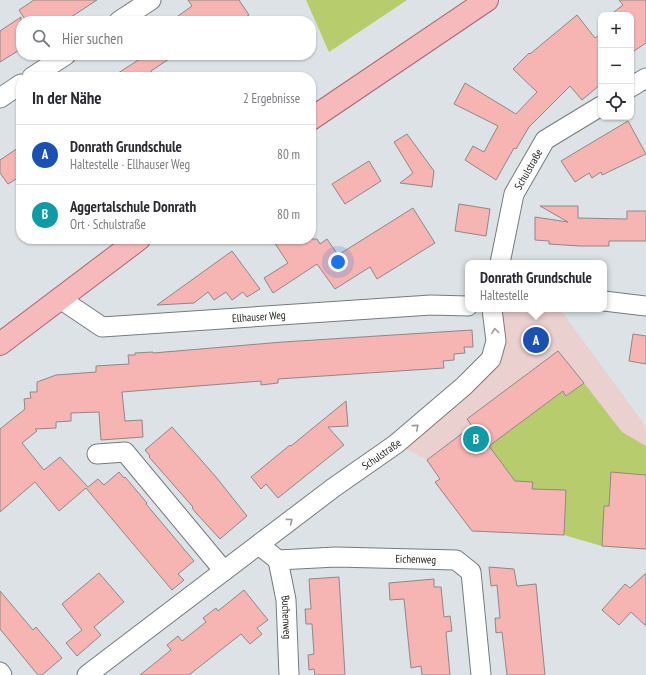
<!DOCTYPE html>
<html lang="de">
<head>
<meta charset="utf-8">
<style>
	:root { --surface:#fff; --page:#f7f7f7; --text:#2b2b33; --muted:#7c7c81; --line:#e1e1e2; --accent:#ea580c }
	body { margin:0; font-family:"PT Sans Narrow",sans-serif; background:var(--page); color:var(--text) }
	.controls { position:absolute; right:12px; top:12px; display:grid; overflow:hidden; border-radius:8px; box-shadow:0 1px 3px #0004 }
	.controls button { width:36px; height:36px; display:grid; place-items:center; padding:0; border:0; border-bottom:1px solid var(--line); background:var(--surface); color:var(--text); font:20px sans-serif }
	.you { position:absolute; left:338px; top:262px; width:14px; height:14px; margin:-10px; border:3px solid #fff; border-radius:50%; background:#1a73e8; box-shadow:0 0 0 6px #1a73e833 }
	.badge { display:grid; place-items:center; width:26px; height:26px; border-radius:50%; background:var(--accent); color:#fff; font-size:13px; font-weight:700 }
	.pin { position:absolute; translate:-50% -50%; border:2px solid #fff; box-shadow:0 1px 4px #0006 }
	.popup { position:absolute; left:465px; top:260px; width:142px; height:52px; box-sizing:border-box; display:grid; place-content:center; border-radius:8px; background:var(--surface); filter:drop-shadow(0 1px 3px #0005); font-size:13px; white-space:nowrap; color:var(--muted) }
	.popup b { font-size:15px; color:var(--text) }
	.popup::after { content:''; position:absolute; left:50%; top:100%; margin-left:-8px; border:8px solid transparent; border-top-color:var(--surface) }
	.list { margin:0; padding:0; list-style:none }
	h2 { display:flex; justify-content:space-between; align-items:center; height:52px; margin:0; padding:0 16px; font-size:17px }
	h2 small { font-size:13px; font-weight:400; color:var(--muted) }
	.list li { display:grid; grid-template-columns:26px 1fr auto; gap:12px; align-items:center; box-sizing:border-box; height:60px; padding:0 16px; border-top:1px solid var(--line) }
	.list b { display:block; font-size:15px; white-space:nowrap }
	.list p { margin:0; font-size:13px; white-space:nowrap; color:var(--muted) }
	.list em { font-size:13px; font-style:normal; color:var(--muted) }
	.icon { flex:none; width:22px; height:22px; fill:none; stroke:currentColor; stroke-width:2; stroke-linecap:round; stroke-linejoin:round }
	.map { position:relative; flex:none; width:646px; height:675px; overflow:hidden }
	.search { position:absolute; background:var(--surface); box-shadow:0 1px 3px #0004; left:16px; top:16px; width:300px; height:44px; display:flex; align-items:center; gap:10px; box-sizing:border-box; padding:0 14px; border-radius:16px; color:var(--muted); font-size:15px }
	.panel { position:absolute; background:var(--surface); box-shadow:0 1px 3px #0004; left:16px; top:72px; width:300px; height:172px; border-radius:16px }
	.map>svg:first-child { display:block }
</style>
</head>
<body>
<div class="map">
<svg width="646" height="675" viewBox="0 0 646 675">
	<rect width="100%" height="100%" fill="#dde2e6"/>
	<!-- education -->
	<polygon fill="#ebd0d0" points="492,309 560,309 642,421 646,429 646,549 602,546 564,535 472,531 435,483 440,479 427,460 396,444 491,359"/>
	<!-- green -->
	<g fill="#b7cc6c">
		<polygon points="306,0 407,0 329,52"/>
		<polygon points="584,383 622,432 646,446 646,475 611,473 609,506 604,506 602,546 564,535 565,491 532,489 532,482 515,481 489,446 563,391 567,396"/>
	</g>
	<!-- building -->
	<g fill="#f6b4b3" stroke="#8e8888">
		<polygon points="34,0 97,0 65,21 26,21 19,10"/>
		<polygon points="188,0 239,0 249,15 239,21 171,21 192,6"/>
		<polygon points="619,0 646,0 646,43 631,53 631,15 610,15 623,5"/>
		<polygon points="577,15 595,38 601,34 601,84 582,100 570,86 529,127 516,149 514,148 496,180 465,160 473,146 484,152 498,126 454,104 465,83 516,114 537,92 513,69 529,53 530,54"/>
		<polygon points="21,17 21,49 0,62 0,31"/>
		<polygon points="146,55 175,55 151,71 155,77 112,77"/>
		<polygon points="628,121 646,154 602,175 601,172 592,178 589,173 575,182 561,161"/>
		<polygon points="407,134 434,171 432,187 400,183 413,173 394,142"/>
		<polygon points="21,146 21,176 8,184 0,173 0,160"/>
		<polygon points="369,161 381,181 345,204 332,184"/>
		<polygon points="459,204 490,209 486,236 455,231"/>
		<polygon points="540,206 578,206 578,218 627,219 627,211 646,211 646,241 609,241 609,246 580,246 549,244 549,241 535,240 535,217 568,222"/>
		<polygon points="413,208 435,243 377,279 370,267 335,289 317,264 273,293 264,278 288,263 272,239 317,239 320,244 327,239 338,255"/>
		<polygon points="232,251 260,289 247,297 243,292 232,300 226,292 214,300 208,292 194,303 157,305"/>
		<polygon points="472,330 473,347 464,347 465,353 454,354 454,360 443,361 444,368 278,379 278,383 261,385 261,381 122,392 125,421 142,420 143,437 101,440 99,412 71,413 71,421 56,422 56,428 35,429 37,431 22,443 44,470 60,457 88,487 98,479 104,485 119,472 124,478 125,477 147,503 146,504 194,561 178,574 184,580 172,590 86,488 59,511 35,482 0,512 0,429 25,409 24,399 31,398 30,392 37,392 37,382 56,375 96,372 96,366 129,364 128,355 135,355 135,353 153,352 153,353 283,342"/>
		<polygon points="633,334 646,336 646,364 629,361"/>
		<polygon points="558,351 584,383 566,396 563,391 489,446 515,481 533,482 532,489 566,490 564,535 472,531 435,482 440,479 427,460 472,426 467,419"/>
		<polygon points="346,401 348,426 328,427 344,445 278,498 266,484 261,489 251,477 290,445 291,446"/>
		<polygon points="172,427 216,477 247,516 220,539 197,514 192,508 193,507 149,457 150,456 145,450"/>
		<polygon points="611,472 646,475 646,549 602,546 604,506 609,506"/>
		<polygon points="489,567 514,569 517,586 536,584 545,675 507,675 502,632 496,633 495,618 500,618 497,585 491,586"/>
		<polygon points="99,573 124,602 94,627 101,635 77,656 66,643 82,630 62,604"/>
		<polygon points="646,573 646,626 631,612 619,625 602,610 625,584 630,588"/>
		<polygon points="339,577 345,675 315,675 314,669 309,670 308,655 314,654 312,624 306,624 305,609 311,609 309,579"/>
		<polygon points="434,579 434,587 441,587 444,617 450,616 452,631 446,632 450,675 422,675 421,666 411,668 404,599 390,600 389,583"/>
		<polygon points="244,590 268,620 257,628 262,634 250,644 241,634 189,675 140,675 171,650 167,645 178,636 182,641 206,622 203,618 216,608 218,611"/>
		<polygon points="0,591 33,630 36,627 62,658 42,675 38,675 0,629"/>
	</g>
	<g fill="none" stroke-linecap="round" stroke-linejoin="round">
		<defs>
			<g id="street">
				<polyline points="119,21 151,0"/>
				<polyline points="32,77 66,55"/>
				<polyline points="631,87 646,78"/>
				<polyline points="0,98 21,84"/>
				<path id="s1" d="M500,263L514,194L545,140L601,106"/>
				<path id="s2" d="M59,298L102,327L431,305L468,306"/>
				<polyline points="604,301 646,306"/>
				<polyline points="97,454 125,452 224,571"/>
				<path id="s3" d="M259,545L278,560L336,557L456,560L471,572L481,675"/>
				<path id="s4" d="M278,560L286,600L289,675"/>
				<polyline points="0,672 2,675"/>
				<path id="s5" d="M87,675L333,488L396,444L464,386L491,359L496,341L492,309"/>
			</g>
			<g id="primary">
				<polyline points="311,119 487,0"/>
				<polyline points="0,344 139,239"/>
			</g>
		</defs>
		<!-- street casing -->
		<use href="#street" stroke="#767a7e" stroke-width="21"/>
		<!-- primary casing -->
		<use href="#primary" stroke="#a9686b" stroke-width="24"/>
		<!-- street -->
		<use href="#street" stroke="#fff" stroke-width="19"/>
		<!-- primary -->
		<use href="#primary" stroke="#f7babc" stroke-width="22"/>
	</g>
	<!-- one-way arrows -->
	<defs><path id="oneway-chevron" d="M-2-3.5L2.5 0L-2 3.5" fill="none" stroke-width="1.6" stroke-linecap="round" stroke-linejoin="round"/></defs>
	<g stroke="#9c9c9d">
		<use href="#oneway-chevron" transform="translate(495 331) rotate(-98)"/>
		<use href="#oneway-chevron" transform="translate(416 427) rotate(-40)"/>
		<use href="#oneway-chevron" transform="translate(290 521) rotate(-37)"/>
	</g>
	<g text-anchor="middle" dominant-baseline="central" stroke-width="3" stroke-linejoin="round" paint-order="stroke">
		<!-- street labels -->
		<g font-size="11" fill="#222425" stroke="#fff">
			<text stroke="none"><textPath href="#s1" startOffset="99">Schulstraße</textPath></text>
			<text stroke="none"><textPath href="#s2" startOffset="209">Ellhauser Weg</textPath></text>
			<text stroke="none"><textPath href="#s5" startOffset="368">Schulstraße</textPath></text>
			<text stroke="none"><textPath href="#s3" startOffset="162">Eichenweg</textPath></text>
			<text stroke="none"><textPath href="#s4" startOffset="58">Buchenweg</textPath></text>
		</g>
	</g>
</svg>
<div class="controls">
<button>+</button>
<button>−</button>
<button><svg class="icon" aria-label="locate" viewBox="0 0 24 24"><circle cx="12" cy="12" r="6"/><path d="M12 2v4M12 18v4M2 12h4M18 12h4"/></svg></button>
</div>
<div class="you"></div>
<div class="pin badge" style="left:536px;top:340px;background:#1a4fb4">A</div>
<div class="popup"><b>Donrath Grundschule</b>Haltestelle</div>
<div class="pin badge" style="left:476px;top:439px;background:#0f9aa8">B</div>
<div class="search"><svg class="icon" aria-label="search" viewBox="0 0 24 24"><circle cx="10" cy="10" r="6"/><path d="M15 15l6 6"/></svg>Hier suchen</div>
<section class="panel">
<h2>In der Nähe<small>2 Ergebnisse</small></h2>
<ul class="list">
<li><span class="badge" style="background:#1a4fb4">A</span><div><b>Donrath Grundschule</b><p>Haltestelle · Ellhauser Weg</p></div><em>80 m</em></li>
<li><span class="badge" style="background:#0f9aa8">B</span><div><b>Aggertalschule Donrath</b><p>Ort · Schulstraße</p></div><em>80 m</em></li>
</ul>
</section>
</div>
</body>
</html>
